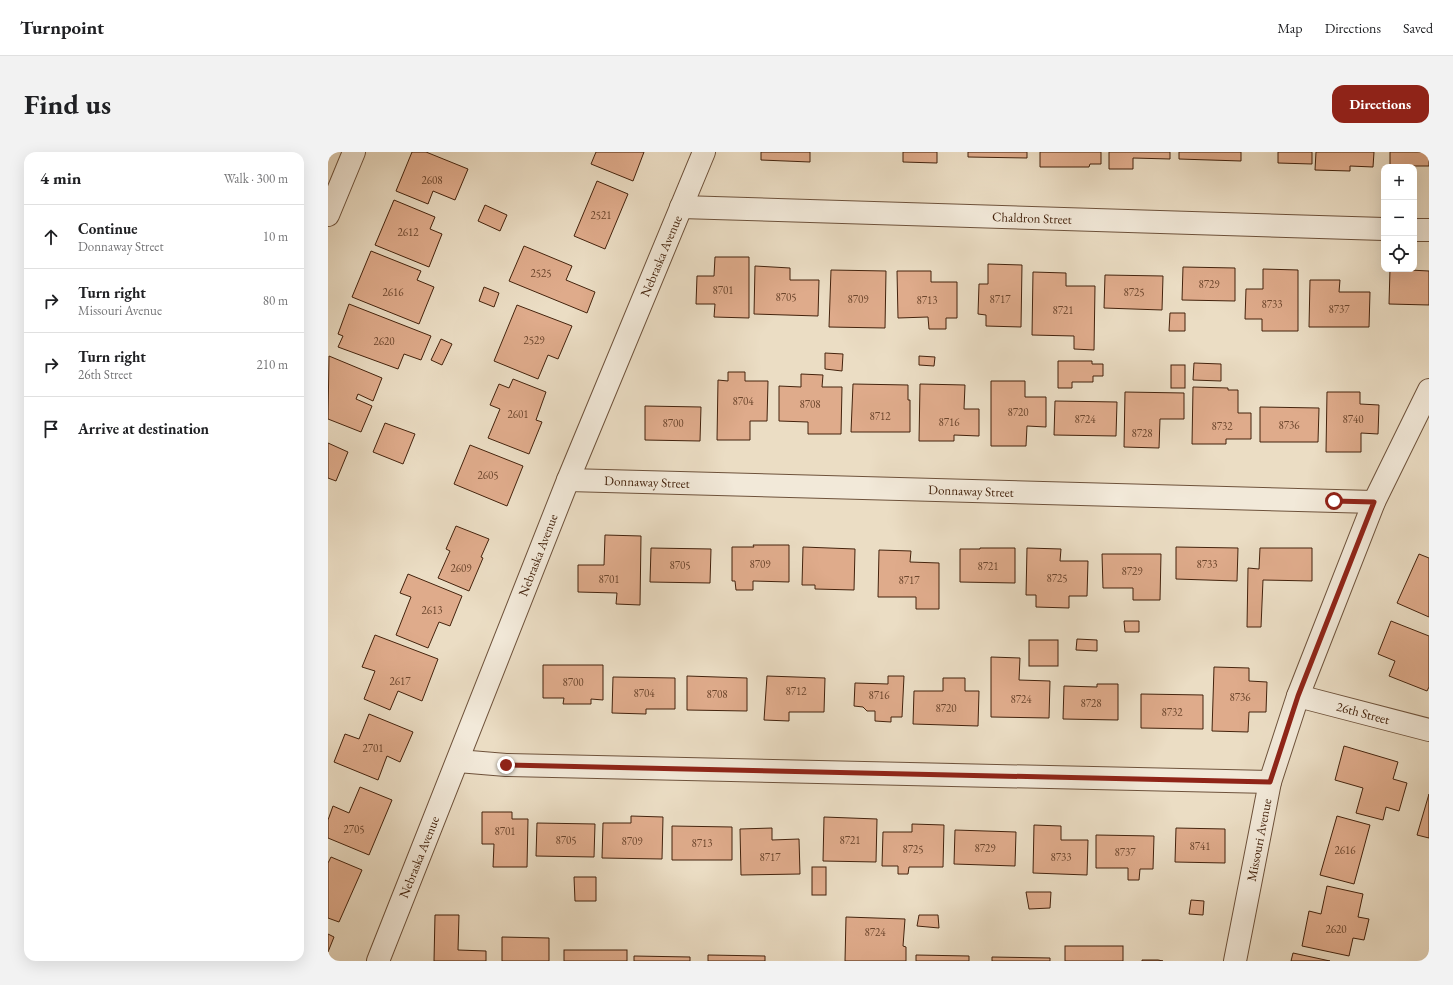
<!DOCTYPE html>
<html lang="en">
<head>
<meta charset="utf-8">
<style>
	:root { --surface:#fff; --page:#f2f2f2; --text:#202124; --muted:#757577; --line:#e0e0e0; --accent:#8f2418 }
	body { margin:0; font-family:"EB Garamond",serif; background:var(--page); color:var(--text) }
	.controls { position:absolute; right:12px; top:12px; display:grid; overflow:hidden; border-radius:8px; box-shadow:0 4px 16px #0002 }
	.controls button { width:36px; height:36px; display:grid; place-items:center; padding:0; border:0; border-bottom:1px solid var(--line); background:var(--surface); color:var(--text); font:20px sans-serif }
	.stop { position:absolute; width:12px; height:12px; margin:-9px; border:3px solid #8f2418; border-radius:50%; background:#fff }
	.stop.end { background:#8f2418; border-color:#fff; box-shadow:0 1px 4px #0008 }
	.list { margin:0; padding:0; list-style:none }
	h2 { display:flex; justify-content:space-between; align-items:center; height:52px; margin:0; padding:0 16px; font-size:17px }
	h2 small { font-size:13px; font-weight:400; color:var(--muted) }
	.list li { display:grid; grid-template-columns:26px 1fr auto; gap:12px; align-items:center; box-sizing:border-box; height:64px; padding:0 16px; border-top:1px solid var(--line) }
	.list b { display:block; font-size:15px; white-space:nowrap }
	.list p { margin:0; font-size:13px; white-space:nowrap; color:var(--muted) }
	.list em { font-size:13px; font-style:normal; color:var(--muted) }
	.icon { flex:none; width:22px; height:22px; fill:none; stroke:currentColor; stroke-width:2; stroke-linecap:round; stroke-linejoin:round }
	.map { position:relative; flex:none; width:1101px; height:809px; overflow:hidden; border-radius:12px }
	header { display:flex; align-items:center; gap:24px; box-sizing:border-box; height:56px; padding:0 20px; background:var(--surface); border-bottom:1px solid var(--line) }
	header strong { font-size:19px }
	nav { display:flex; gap:22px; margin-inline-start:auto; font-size:14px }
	.intro { display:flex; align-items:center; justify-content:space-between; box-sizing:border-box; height:96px; padding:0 24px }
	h1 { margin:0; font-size:28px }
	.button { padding:10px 18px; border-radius:12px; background:var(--accent); color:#fff; font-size:14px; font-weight:700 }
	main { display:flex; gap:24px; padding:0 24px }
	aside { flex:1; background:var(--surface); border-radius:12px; box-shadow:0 4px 16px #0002 }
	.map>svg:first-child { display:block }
</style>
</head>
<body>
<header>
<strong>Turnpoint</strong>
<nav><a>Map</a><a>Directions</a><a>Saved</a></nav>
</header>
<div class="intro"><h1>Find us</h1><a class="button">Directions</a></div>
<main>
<aside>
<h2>4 min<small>Walk · 300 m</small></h2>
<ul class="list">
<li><svg class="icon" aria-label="ahead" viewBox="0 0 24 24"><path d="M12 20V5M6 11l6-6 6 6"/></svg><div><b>Continue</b><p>Donnaway Street</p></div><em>10 m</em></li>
<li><svg class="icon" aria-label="right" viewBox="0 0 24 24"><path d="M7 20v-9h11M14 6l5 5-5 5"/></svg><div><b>Turn right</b><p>Missouri Avenue</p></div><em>80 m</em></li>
<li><svg class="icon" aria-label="right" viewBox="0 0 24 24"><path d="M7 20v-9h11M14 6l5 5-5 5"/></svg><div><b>Turn right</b><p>26th Street</p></div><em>210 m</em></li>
<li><svg class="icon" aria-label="arrive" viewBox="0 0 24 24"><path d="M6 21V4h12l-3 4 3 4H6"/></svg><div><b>Arrive at destination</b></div></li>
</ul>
</aside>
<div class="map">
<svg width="1101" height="809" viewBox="0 0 1101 809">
	<rect width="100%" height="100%" fill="#ebddc4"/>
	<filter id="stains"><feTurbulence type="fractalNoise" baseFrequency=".005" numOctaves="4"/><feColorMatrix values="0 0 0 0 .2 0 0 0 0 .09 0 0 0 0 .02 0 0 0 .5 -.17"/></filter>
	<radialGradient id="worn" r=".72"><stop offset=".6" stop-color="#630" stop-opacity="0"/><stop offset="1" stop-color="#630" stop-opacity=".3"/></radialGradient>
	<!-- building -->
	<g fill="#dfab8b" stroke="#44230d">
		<polygon points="84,0 98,0 140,17 127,48 105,39 100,52 68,39"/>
		<polygon points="268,0 316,0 305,29 263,12"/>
		<polygon points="433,0 482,0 482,10 433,8"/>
		<polygon points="575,0 609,0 609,11 575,10"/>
		<polygon points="640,0 699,0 699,6 640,5"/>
		<polygon points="712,0 773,0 773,12 762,12 761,15 712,15"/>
		<polygon points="781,0 842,0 842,7 805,6 805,17 781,17"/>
		<polygon points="851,0 913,0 913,9 851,7"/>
		<polygon points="950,0 984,0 984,12 950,11"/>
		<polygon points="988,0 1046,0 1045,15 1022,14 1022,19 987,18"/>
		<rect x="1062" y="0" width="39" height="14"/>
		<polygon points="269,29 300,42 277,97 246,84"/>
		<polygon points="66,48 107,65 102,77 114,82 101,115 47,93"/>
		<polygon points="157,53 179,63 172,79 150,69"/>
		<polygon points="196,94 244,114 238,128 267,140 259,161 181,129"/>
		<polygon points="43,99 93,119 89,128 106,135 91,172 24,145"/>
		<polygon points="387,105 421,105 421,166 386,165 387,152 368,152 369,124 386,124"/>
		<polygon points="660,112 694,113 693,175 658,174 658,163 650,162 651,132 660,132"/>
		<polygon points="427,114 462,116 462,128 491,128 490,164 426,162"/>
		<polygon points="855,115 907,116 907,149 854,148"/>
		<polygon points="935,117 970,118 970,179 934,179 934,167 917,167 918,137 935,137"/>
		<polygon points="1062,117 1101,119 1101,153 1061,152"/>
		<polygon points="503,118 558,119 557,176 501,175"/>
		<polygon points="569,119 603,119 603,130 629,130 629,166 618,166 618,177 601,177 600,165 570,166"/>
		<polygon points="705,120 738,121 738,134 767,134 766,198 746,197 746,184 704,183"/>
		<polygon points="777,123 835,124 834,158 776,156"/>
		<polygon points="982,128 1012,128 1011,140 1042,140 1041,175 981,175"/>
		<polygon points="156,135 171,141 166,155 151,149"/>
		<polygon points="21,152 103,184 93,208 76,202 70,217 10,195 15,184 10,182"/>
		<polygon points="189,153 244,174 230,207 220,203 210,227 166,209"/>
		<polygon points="842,161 857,161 857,179 841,179"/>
		<polygon points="113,187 124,192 114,213 103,208"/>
		<polygon points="497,201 515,202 514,219 497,217"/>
		<polygon points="1,204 54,226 45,249 30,242 28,247 44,254 33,280 0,267"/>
		<polygon points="591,204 607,205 606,214 591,213"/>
		<polygon points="730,209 764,209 764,212 775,212 775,224 765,224 765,230 744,230 744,236 730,236"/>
		<polygon points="866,211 893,212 893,229 865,228"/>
		<rect x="843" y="213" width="14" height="23"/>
		<polygon points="400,220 417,220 417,229 440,229 439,269 422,269 422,288 389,288 390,228 400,229"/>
		<polygon points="473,222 495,223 494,235 514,235 513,282 480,282 480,270 451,269 451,234 473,235"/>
		<polygon points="185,227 218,240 208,268 214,270 201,302 160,286 172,257 162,253 171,232 181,236"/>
		<polygon points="663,229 697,229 697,245 718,245 718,275 699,274 698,294 663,294"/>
		<polygon points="525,232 580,233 580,248 582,248 582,280 523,280"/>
		<polygon points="592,232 637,233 636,257 651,257 651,284 626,283 626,289 591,289"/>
		<polygon points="865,235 900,236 900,238 910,238 910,261 923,261 923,287 898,287 898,292 864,292"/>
		<polygon points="797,240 856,241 856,267 832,267 831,296 796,295"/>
		<polygon points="999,240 1032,240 1032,252 1051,253 1050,282 1033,281 1033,300 998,300"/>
		<polygon points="727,249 789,250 788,284 726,283"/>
		<polygon points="317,254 373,255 372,289 317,288"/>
		<polygon points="932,255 991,256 990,290 932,290"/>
		<polygon points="57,271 87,282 75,312 45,300"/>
		<polygon points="0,291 20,300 8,329 0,326"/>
		<polygon points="142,293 195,314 179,354 126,332"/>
		<polygon points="128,374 161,387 153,405 155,406 141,439 110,426 122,399 118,397"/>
		<polygon points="277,383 313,384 312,453 288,452 289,441 250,440 250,413 276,413"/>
		<polygon points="425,393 461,393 461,430 425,429 425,438 408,438 407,429 404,429 404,395 426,395"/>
		<polygon points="475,395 527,397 526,438 487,437 487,433 474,433"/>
		<polygon points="848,395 910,396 909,429 848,427"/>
		<polygon points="323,396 383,397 382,431 322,430"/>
		<polygon points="652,396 687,396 687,431 632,430 632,397 652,397"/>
		<polygon points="699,396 733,397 732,409 760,409 759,444 741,444 741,456 708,455 708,443 698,443"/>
		<polygon points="932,396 984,396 984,429 935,428 933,475 919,475 920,416 931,417"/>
		<polygon points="551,398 583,399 582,410 611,411 611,457 588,457 588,445 550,445"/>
		<polygon points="774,402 833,402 832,448 805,448 805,436 775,436"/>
		<polygon points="1091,402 1101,406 1101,465 1069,451"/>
		<polygon points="80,422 134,444 122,474 111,470 100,496 68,483 83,445 72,441"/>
		<polygon points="796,469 811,469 811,480 797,480"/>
		<polygon points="1063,469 1101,484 1101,535 1099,539 1061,524 1067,509 1050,502"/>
		<polygon points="47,483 110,507 94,549 70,539 62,558 36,547 47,519 34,515"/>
		<polygon points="749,487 769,488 769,499 748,498"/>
		<rect x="701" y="488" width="29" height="26"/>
		<polygon points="663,505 692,506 691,528 722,529 721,566 663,565"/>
		<polygon points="215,513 275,513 275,548 263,547 263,552 235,552 236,546 215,546"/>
		<polygon points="886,515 921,516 921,529 939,530 938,560 921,560 920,580 884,579"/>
		<polygon points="359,524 419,526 419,559 359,558"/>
		<polygon points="439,524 497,526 496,560 461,560 461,569 436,568"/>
		<polygon points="560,524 576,524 574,565 563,565 563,570 547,569 547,559 539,559 535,555 526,554 527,531 560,532"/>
		<polygon points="285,525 347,526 347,557 318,557 318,562 284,561"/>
		<polygon points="615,526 637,526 637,539 651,539 650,574 585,572 586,539 615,539"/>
		<polygon points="769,532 790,532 790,568 735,567 736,534 769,535"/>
		<polygon points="813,542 875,543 875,577 813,576"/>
		<polygon points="41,562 85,580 72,610 59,604 50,628 6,610 17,582 31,587"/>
		<polygon points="1016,594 1070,610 1065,627 1079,631 1071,659 1058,655 1055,668 1028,661 1035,636 1007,628"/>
		<polygon points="32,635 64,648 41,703 0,686 0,668 5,654 21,661"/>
		<polygon points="1101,642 1101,686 1089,683"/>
		<polygon points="154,660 184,660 184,667 200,667 199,715 165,715 166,692 154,692"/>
		<polygon points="303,664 335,665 334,707 274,706 275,671 303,671"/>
		<polygon points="1009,664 1042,673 1026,732 992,723"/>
		<polygon points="496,665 549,667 548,710 495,709"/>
		<polygon points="209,671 267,672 266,705 208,704"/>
		<polygon points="584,672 616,673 615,715 581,715 580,722 570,722 570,714 554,714 555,680 584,680"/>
		<polygon points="706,673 733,674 733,688 760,688 759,723 705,721"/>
		<polygon points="344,674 404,675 404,708 344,708"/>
		<polygon points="444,676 444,688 471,687 472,722 413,723 412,677"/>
		<polygon points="848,676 897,677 897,711 847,710"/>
		<polygon points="627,678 688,680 687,714 626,712"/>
		<polygon points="768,683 826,684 825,717 812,717 811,728 800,728 800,716 768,716"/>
		<polygon points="3,705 34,718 11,770 0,766 0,711"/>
		<rect x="484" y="715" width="14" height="28"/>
		<polygon points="246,725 268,725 268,749 247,749"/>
		<polygon points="999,734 1035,742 1030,765 1041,767 1036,788 1025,786 1021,804 974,794 981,759 993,762"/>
		<polygon points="698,740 723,740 722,756 701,757"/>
		<polygon points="863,748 876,749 875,763 861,762"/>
		<polygon points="107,763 131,763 130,798 158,799 158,809 106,809"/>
		<polygon points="591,763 610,763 611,776 589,774"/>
		<polygon points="518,765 577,767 575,794 578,795 578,809 517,809"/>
		<polygon points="0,782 6,785 0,800"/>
		<polygon points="174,785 221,786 221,809 174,809"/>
		<rect x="737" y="794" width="58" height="15"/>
		<rect x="236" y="798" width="63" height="11"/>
		<polygon points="965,801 1002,809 963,809"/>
		<polygon points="380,803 437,804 437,809 380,809"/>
		<polygon points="588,803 641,804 641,809 588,809"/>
		<polygon points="306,804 362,805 362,809 306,809"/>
		<polygon points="664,805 722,806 722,809 664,809"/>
		<polygon points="814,808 830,808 835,809 814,809"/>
	</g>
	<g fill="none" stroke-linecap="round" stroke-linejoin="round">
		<defs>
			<g id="street">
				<polyline points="353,55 1056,77"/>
				<polyline points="0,63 26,0"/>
				<polyline points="1086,78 1101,78"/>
				<polyline points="240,328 1046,350"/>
				<polyline points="970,544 1101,578"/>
				<polyline points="130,609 178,613 942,630"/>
				<polyline points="50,809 240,328 376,0"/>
				<polyline points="907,809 942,630 970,544 1046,350 1101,238"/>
			</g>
		</defs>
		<!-- street casing -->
		<use href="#street" stroke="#6e523b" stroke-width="24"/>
		<!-- street -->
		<use href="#street" stroke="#f2e9d9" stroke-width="22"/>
	</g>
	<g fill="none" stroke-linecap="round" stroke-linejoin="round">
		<!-- route -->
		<polyline stroke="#8f2418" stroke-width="5" points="178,613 942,630 970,544 1046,350 1006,349"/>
	</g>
	<g text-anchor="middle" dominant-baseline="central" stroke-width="4" stroke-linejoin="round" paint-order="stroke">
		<!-- number labels -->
		<g font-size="11" fill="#6b452c">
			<text x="104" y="28">2608</text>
			<text x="273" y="63">2521</text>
			<text x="80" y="80">2612</text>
			<text x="213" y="121">2525</text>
			<text x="881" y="132">8729</text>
			<text x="395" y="138">8701</text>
			<text x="65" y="140">2616</text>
			<text x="806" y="140">8725</text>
			<text x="458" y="145">8705</text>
			<text x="530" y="147">8709</text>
			<text x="672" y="147">8717</text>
			<text x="599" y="148">8713</text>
			<text x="944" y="152">8733</text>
			<text x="1011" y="157">8737</text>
			<text x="735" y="158">8721</text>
			<text x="206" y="188">2529</text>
			<text x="56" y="189">2620</text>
			<text x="415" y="249">8704</text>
			<text x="482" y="252">8708</text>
			<text x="690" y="260">8720</text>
			<text x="190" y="262">2601</text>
			<text x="552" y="264">8712</text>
			<text x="757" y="267">8724</text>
			<text x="1025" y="267">8740</text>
			<text x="621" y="270">8716</text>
			<text x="345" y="271">8700</text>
			<text x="961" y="273">8736</text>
			<text x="894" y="274">8732</text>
			<text x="814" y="281">8728</text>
			<text x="160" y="323">2605</text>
			<text x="432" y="412">8709</text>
			<text x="879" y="412">8733</text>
			<text x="352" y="413">8705</text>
			<text x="660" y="414">8721</text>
			<text x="133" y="416">2609</text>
			<text x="804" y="419">8729</text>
			<text x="729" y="426">8725</text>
			<text x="281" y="427">8701</text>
			<text x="581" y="428">8717</text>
			<text x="104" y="458">2613</text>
			<text x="72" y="529">2617</text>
			<text x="245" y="530">8700</text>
			<text x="468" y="539">8712</text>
			<text x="316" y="541">8704</text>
			<text x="389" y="542">8708</text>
			<text x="551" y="543">8716</text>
			<text x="912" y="545">8736</text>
			<text x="693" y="547">8724</text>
			<text x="763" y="551">8728</text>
			<text x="618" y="556">8720</text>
			<text x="844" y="560">8732</text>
			<text x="45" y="596">2701</text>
			<text x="26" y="677">2705</text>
			<text x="177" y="679">8701</text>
			<text x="238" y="688">8705</text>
			<text x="522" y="688">8721</text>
			<text x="304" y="689">8709</text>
			<text x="374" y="691">8713</text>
			<text x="872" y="694">8741</text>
			<text x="657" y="696">8729</text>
			<text x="585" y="697">8725</text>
			<text x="1017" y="698">2616</text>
			<text x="797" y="700">8737</text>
			<text x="442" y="705">8717</text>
			<text x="733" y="705">8733</text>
			<text x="1008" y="777">2620</text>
			<text x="547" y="780">8724</text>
		</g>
		<!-- street labels -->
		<g font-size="13" fill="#44230d" stroke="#f2e9d9">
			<text transform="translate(704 66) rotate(2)">Chaldron Street</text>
			<text transform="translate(333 104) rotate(-67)">Nebraska Avenue</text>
			<text transform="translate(319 330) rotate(2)">Donnaway Street</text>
			<text transform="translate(643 339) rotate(2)">Donnaway Street</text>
			<text transform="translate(210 403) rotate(-69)">Nebraska Avenue</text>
			<text transform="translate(1035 561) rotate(15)">26th Street</text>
			<text transform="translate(931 688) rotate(-79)">Missouri Avenue</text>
			<text transform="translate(91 705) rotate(-68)">Nebraska Avenue</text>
		</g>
	</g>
	<rect width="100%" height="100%" filter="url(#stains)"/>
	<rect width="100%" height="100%" fill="url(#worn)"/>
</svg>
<div class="controls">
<button>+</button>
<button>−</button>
<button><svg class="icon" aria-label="locate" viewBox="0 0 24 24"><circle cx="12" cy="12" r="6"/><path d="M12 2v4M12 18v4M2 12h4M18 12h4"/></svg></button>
</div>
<div class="stop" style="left:1006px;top:349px"></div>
<div class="stop end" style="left:178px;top:613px"></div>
</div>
</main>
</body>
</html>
